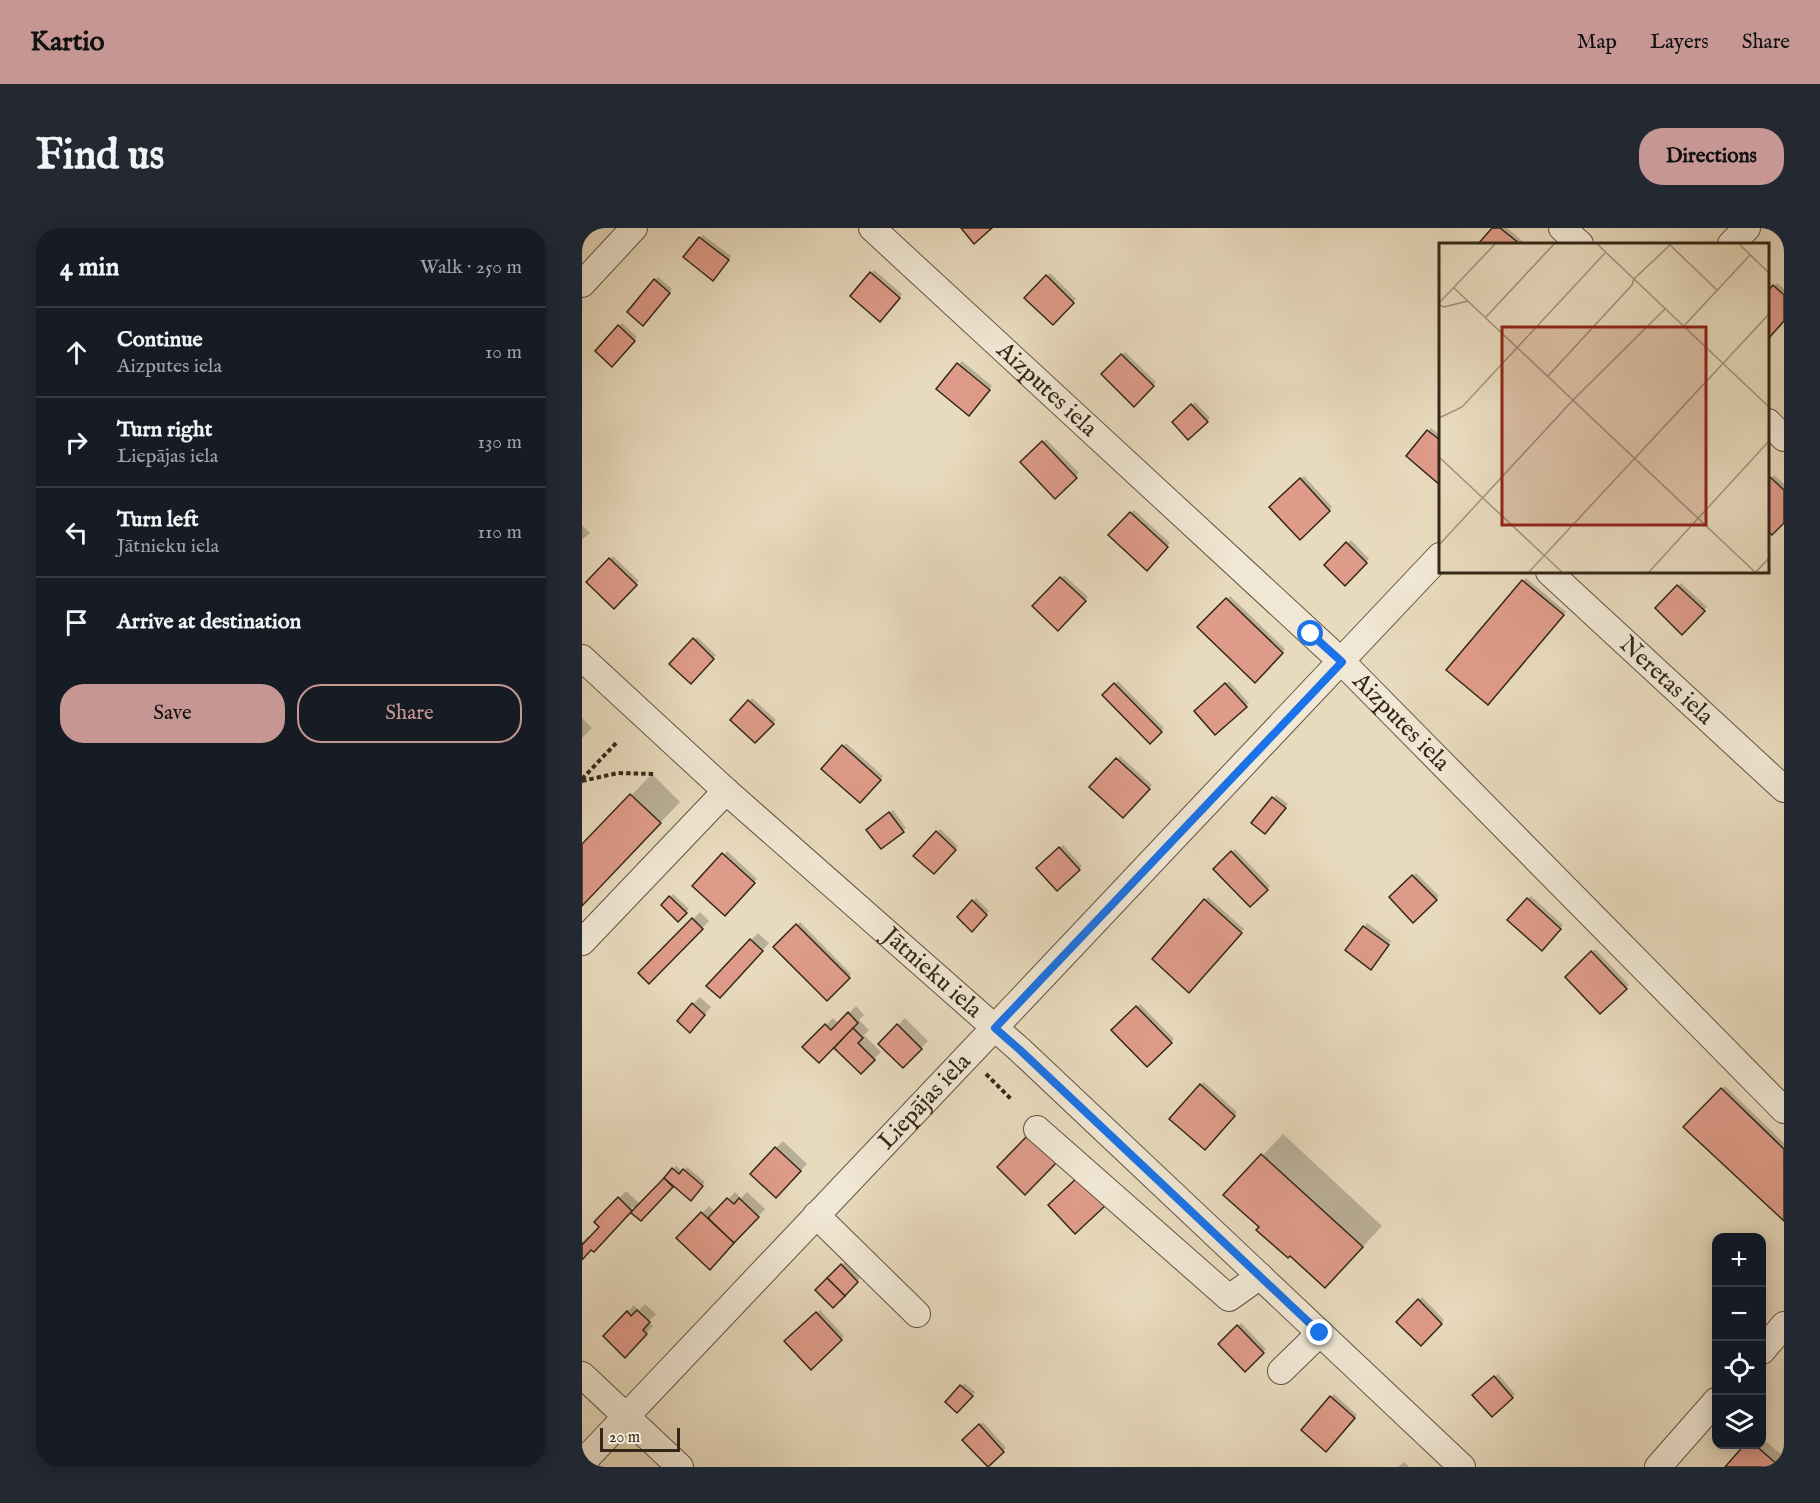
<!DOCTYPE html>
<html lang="en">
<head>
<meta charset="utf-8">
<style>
	:root { --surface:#171b24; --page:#242831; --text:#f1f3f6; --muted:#9ea1a6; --line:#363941; --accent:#c59692 }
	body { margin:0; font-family:"IM FELL English",serif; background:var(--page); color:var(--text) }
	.controls { position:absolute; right:18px; bottom:18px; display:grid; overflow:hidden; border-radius:12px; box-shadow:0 3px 15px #0003 }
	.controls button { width:54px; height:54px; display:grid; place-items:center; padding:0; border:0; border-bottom:2px solid var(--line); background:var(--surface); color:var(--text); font:30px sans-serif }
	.scale { position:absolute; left:18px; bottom:15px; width:80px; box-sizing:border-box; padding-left:6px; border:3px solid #342718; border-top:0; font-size:16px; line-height:21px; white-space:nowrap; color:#342718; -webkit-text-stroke:4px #f0e7d4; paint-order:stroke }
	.stop { position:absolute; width:18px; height:18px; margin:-14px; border:4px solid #1a73e8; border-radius:50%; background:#fff }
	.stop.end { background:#1a73e8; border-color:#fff; box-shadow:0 2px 6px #0008 }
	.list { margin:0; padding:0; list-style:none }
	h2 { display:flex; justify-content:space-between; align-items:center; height:78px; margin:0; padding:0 24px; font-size:26px }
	h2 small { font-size:20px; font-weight:400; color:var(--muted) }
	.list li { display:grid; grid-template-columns:39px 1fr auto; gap:18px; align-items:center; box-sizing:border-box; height:90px; padding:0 24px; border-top:2px solid var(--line) }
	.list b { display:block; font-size:22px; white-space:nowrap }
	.list p { margin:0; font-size:20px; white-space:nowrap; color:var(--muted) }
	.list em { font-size:20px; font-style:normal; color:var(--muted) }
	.actions { display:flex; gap:12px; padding:18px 24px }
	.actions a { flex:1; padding:14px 0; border:2px solid var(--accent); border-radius:24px; text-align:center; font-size:21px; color:var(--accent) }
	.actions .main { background:var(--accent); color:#111 }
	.icon { flex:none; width:33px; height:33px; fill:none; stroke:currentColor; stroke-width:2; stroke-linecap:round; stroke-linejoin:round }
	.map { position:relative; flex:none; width:1202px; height:1239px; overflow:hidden; border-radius:24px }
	header { display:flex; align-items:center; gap:36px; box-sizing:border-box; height:84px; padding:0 30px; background:var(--accent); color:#111 }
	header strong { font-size:28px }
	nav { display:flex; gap:33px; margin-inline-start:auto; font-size:21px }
	.intro { display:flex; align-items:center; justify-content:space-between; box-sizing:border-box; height:144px; padding:0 36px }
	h1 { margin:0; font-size:42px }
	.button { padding:15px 27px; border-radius:24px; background:var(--accent); color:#111; font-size:21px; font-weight:700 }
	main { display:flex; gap:36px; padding:0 36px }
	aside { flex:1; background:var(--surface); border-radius:24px; box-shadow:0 3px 15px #0003 }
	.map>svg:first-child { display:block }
</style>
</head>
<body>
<header>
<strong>Kartio</strong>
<nav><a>Map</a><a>Layers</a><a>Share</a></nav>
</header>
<div class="intro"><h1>Find us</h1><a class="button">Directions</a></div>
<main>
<aside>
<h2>4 min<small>Walk · 250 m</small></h2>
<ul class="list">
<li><svg class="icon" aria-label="ahead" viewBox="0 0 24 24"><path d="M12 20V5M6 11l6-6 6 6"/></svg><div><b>Continue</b><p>Aizputes iela</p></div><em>10 m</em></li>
<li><svg class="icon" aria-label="right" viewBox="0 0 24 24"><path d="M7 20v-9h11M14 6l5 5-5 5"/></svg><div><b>Turn right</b><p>Liepājas iela</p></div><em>130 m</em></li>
<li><svg class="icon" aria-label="left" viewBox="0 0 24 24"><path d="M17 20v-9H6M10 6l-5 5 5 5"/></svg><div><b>Turn left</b><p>Jātnieku iela</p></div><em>110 m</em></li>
<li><svg class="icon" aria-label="arrive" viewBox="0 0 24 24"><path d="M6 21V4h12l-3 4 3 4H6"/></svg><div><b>Arrive at destination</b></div></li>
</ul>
<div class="actions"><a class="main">Save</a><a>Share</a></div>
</aside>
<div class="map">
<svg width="1202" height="1239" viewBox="0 0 1202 1239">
	<rect width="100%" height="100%" fill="#e8dabd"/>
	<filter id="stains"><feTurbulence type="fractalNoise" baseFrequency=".00333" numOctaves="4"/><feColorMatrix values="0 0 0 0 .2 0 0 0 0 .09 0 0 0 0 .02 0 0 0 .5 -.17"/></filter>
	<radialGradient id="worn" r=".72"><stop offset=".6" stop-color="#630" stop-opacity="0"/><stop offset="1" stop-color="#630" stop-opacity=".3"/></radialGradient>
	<!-- shadow -->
	<g fill="#0003">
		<polygon points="912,0 925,0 944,16 898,16"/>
		<polygon points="121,7 149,28 134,48 103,29"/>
		<polygon points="292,42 320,66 298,92 270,67"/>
		<polygon points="468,45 494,71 470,95 444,69"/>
		<polygon points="76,49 90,61 64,93 73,52"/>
		<polygon points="1195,55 1202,61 1202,92 1186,109 1186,65"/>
		<polygon points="40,95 55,109 30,137 15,123"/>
		<polygon points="543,124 574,154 552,176 521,146"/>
		<polygon points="380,133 410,158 390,183 356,161"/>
		<polygon points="613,174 628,190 606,210 592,194"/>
		<polygon points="849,200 858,207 858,255 826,228"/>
		<polygon points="464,211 497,245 473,269 440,234"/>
		<polygon points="1192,247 1202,256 1202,293 1190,305 1186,301 1186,254"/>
		<polygon points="722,248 750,279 718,310 689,279"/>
		<polygon points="552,282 588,315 565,340 528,307"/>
		<polygon points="0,297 8,305 0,312"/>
		<polygon points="769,312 787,331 763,356 744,337"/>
		<polygon points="31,328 57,353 32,379 6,354"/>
		<polygon points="482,347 506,369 476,401 453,378"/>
		<polygon points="944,350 984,384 909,472 866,441"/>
		<polygon points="1099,355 1125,379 1100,405 1075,380"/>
		<polygon points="648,368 703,421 673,453 618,399"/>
		<polygon points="115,409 134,427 109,454 89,436"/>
		<polygon points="536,453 582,500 568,514 522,467"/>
		<polygon points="647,453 667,475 633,505 614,483"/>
		<polygon points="170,470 194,492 173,513 150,492"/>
		<polygon points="0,490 10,500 0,510"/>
		<polygon points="264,515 301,548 278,573 242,541"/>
		<polygon points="538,528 570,557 540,588 509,559"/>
		<polygon points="70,546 98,574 0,677 0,618"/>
		<polygon points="694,567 706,576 686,601 672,595"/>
		<polygon points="311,582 324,600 321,603 289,599"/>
		<polygon points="358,601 376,618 352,644 333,627"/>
		<polygon points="481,617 500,638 475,661 456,640"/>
		<polygon points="653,621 688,658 668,677 633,641"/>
		<polygon points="145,623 175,651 143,686 112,658"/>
		<polygon points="834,645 857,668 831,693 809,669"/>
		<polygon points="91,666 107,681 96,692 81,677"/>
		<polygon points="949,668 981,697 960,721 927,691"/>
		<polygon points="626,669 662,701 607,763 572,731"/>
		<polygon points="394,670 407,683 390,701 377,689"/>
		<polygon points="118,684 127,693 67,754 58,745"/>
		<polygon points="218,694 269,746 245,771 193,719"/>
		<polygon points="785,695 809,713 792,737 782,699"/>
		<polygon points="176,705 187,715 145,761 169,712"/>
		<polygon points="1013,721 1047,757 1018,784 985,749"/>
		<polygon points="118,769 129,779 115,796 111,776"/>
		<polygon points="558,776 592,811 565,837 531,802"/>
		<polygon points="274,778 282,787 277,792 287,802 282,807 299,824 279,844 252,818 222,819 251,790 257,796"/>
		<polygon points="323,790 346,813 321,838 298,816"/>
		<polygon points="622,854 655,884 623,920 589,890"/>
		<polygon points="1143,858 1202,915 1202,991 1103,899"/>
		<polygon points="701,906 800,998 764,1037 679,999 643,967"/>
		<polygon points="201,913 225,936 194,968 194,920"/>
		<polygon points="94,938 101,944 105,939 123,954 109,971 91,957 59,991 51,984 52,978 18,1015 10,1020 0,1031 0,1014 6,1008 9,1010 19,999 14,994 44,963 58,976"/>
		<polygon points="153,964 159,970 165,964 183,981 128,1039 120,985 127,978 134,984"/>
		<polygon points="263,1034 278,1050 251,1078 235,1062"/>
		<polygon points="840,1069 862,1092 839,1116 816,1094"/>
		<polygon points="63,1076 74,1086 66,1094 71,1098 43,1127 23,1108 52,1077 57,1082"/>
		<polygon points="238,1082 262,1108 229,1139 204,1113"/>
		<polygon points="659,1095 684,1121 663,1142 638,1116"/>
		<polygon points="916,1146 933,1166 910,1187 892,1167"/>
		<polygon points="382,1155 393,1164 375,1183 365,1174"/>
		<polygon points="752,1166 775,1187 744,1222 721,1202"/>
		<polygon points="401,1194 424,1220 405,1237 382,1212"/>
		<polygon points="1180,1210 1202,1229 1202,1234 1198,1239 1145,1239 1165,1216 1180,1216"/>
		<polygon points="822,1234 827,1239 816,1239"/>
	</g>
	<!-- building -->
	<g fill="#de9b89" stroke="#342718" stroke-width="1.5">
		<polygon points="379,0 410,0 392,16"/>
		<polygon points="910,0 918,0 938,16 896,16"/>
		<polygon points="117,9 147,32 131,53 101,29"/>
		<polygon points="288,44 318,70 298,94 268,68"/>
		<polygon points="464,47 492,75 471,97 442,70"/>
		<polygon points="72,51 88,65 61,98 45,84"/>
		<polygon points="1191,57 1202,67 1202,93 1186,111 1186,63"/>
		<polygon points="36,97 53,113 30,139 13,123"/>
		<polygon points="539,126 572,158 552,179 519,146"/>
		<polygon points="375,135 408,162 387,188 354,161"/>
		<polygon points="609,176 626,194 606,212 590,194"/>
		<polygon points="845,202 858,212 858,257 824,228"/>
		<polygon points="460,213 495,250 473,271 438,234"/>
		<polygon points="1188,249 1202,262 1202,295 1190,307 1186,303 1186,251"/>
		<polygon points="718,250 748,283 718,312 687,279"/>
		<polygon points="548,284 586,319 565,343 526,307"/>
		<polygon points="764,314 785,335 763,358 742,337"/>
		<polygon points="27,330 55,357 32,381 4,354"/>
		<polygon points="478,349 504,373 476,403 450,378"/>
		<polygon points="940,352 982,387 906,477 864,442"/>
		<polygon points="1095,357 1123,383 1100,407 1073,380"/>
		<polygon points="644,370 701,425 673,455 615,399"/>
		<polygon points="111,410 132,431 109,456 87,436"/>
		<polygon points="532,455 580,504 568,516 520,467"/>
		<polygon points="643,455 665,479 633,507 612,483"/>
		<polygon points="166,472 192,496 173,515 148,492"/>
		<polygon points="260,517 299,552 278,575 239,541"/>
		<polygon points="534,530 568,561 541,590 507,559"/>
		<polygon points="48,566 79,595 0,678 0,616"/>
		<polygon points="690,569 704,580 683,606 669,595"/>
		<polygon points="307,584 322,604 299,621 284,602"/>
		<polygon points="354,603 374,622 352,646 331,628"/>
		<polygon points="477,619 498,642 475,663 454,640"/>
		<polygon points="649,623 686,662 668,679 631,641"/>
		<polygon points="140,625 173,655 143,688 110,658"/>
		<polygon points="830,647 855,672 831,695 807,669"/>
		<polygon points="87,668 105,685 96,694 79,677"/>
		<polygon points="945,670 979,701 960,723 925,692"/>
		<polygon points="622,671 660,705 607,765 570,731"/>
		<polygon points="390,672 405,687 390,704 375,689"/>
		<polygon points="110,690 121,701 67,756 56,745"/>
		<polygon points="214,696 268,750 245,773 191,719"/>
		<polygon points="781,698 807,717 789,742 763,722"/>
		<polygon points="168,711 181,723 138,770 124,758"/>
		<polygon points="1009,723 1045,761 1018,786 983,749"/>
		<polygon points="110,775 123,787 108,805 95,793"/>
		<polygon points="554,778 590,815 565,839 529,802"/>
		<polygon points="266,784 276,795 237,835 220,819 243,796 249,802"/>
		<polygon points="315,796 340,821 321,840 296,816"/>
		<polygon points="271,800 281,810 276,815 293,832 279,846 252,820"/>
		<polygon points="618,856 653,888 623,922 587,891"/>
		<polygon points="1139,860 1202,921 1202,993 1101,899"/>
		<polygon points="445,908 474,935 443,967 415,939"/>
		<polygon points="193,919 219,943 194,970 168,946"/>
		<polygon points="679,926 781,1019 743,1060 708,1028 706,1030 674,1002 677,999 641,967"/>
		<polygon points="90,940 97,946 101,941 121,958 109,973 82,950"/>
		<polygon points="497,948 524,977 493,1006 466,977"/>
		<polygon points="82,950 91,959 59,993 49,985 50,983"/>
		<polygon points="36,969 50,983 12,1024 9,1022 0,1032 0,1015 1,1016 17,999 12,994"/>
		<polygon points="145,970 152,976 157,970 177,989 152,1015 126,990"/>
		<polygon points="119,984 152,1015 128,1042 94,1010"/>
		<polygon points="259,1036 276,1054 263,1068 245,1050"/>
		<polygon points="245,1050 263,1068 251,1080 233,1062"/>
		<polygon points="836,1071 860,1096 839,1118 814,1094"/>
		<polygon points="55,1082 68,1094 61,1102 65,1106 43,1130 21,1108 45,1083 49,1088"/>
		<polygon points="234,1084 260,1112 229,1142 202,1113"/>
		<polygon points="655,1097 682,1125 663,1144 636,1116"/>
		<polygon points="912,1148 931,1170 910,1189 890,1167"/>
		<polygon points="378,1157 391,1168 375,1185 363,1174"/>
		<polygon points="748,1168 773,1190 744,1224 719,1202"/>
		<polygon points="397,1196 422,1224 406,1239 380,1212"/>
		<polygon points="1163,1216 1172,1216 1198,1239 1143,1239"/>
	</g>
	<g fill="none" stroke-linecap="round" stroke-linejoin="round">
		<defs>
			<g id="minor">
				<path id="s1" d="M290,0L760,434L1202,882"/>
				<polyline points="980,0 998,16"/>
				<polyline points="1149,16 1165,0"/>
				<polyline points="0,56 52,0"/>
				<polyline points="1186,194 1202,210"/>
				<path id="s2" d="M967,344L1202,561"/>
				<path id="s3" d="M0,430L144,563L438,822L880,1239"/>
				<polyline points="0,714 144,563"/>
				<polyline points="455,901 647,1070 678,1048"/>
				<polyline points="234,987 335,1086"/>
				<polyline points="1180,1123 1202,1097"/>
				<polyline points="699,1143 738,1105"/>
				<polyline points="0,1147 98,1239"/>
				<path id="s4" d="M0,1235C286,933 573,631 858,328"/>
				<polyline points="1076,1239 1134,1173"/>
			</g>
		</defs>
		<!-- minor casing -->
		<use href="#minor" stroke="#615441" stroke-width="28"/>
		<!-- path -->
		<g stroke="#342718" stroke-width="4" stroke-dasharray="4.5 3" stroke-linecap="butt">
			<polyline points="0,551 36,513"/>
			<polyline points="0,553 36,545 73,546"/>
			<polyline points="404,846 429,871"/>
		</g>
		<!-- minor -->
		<use href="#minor" stroke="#f0e7d4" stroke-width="26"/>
	</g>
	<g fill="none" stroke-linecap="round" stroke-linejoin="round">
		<!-- route -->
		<polyline stroke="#1a73e8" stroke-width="8" points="729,406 760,434 413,800 438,822 738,1105"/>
	</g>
	<g text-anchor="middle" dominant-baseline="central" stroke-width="4.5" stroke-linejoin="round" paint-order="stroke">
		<!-- street labels -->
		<g font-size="24" fill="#342718" stroke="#f0e7d4">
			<text stroke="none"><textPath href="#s1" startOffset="238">Aizputes iela</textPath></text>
			<text stroke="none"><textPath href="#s2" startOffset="160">Neretas iela</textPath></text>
			<text stroke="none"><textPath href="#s1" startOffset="724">Aizputes iela</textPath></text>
			<text stroke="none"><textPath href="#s3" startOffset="471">Jātnieku iela</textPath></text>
			<text stroke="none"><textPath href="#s4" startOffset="498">Liepājas iela</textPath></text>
		</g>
	</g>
	<!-- overview -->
	<g transform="translate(857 15)">
		<rect width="330" height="330" fill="#e8dabd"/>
		<path fill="none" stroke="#a0927b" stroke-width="1.5" d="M157,0L330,164M299,0L330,30M230,1L278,47M15,45L317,330M0,60L57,0M0,62L5,64L29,58M46,75L116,0M244,84L311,12M109,133L193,42L195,36L231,2M0,175L23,164L166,10M0,214L124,330M0,302L134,157L226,66M89,330L330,71M209,330L330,198M316,330L330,315"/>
		<path fill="#8f2418" fill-opacity="0.15" stroke="#8f2418" stroke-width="3" d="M63,84H267V282H63Z"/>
		<rect width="330" height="330" fill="none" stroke="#342718" stroke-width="3"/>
	</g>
	<rect width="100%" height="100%" filter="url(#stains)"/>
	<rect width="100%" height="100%" fill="url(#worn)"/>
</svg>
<div class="controls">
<button>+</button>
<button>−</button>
<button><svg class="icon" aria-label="locate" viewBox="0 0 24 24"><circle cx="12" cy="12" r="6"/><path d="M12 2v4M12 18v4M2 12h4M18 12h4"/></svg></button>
<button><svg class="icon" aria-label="layers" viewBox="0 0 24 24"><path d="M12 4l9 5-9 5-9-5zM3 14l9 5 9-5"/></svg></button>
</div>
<div class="scale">20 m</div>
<div class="stop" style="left:729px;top:406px"></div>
<div class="stop end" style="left:738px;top:1105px"></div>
</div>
</main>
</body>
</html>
